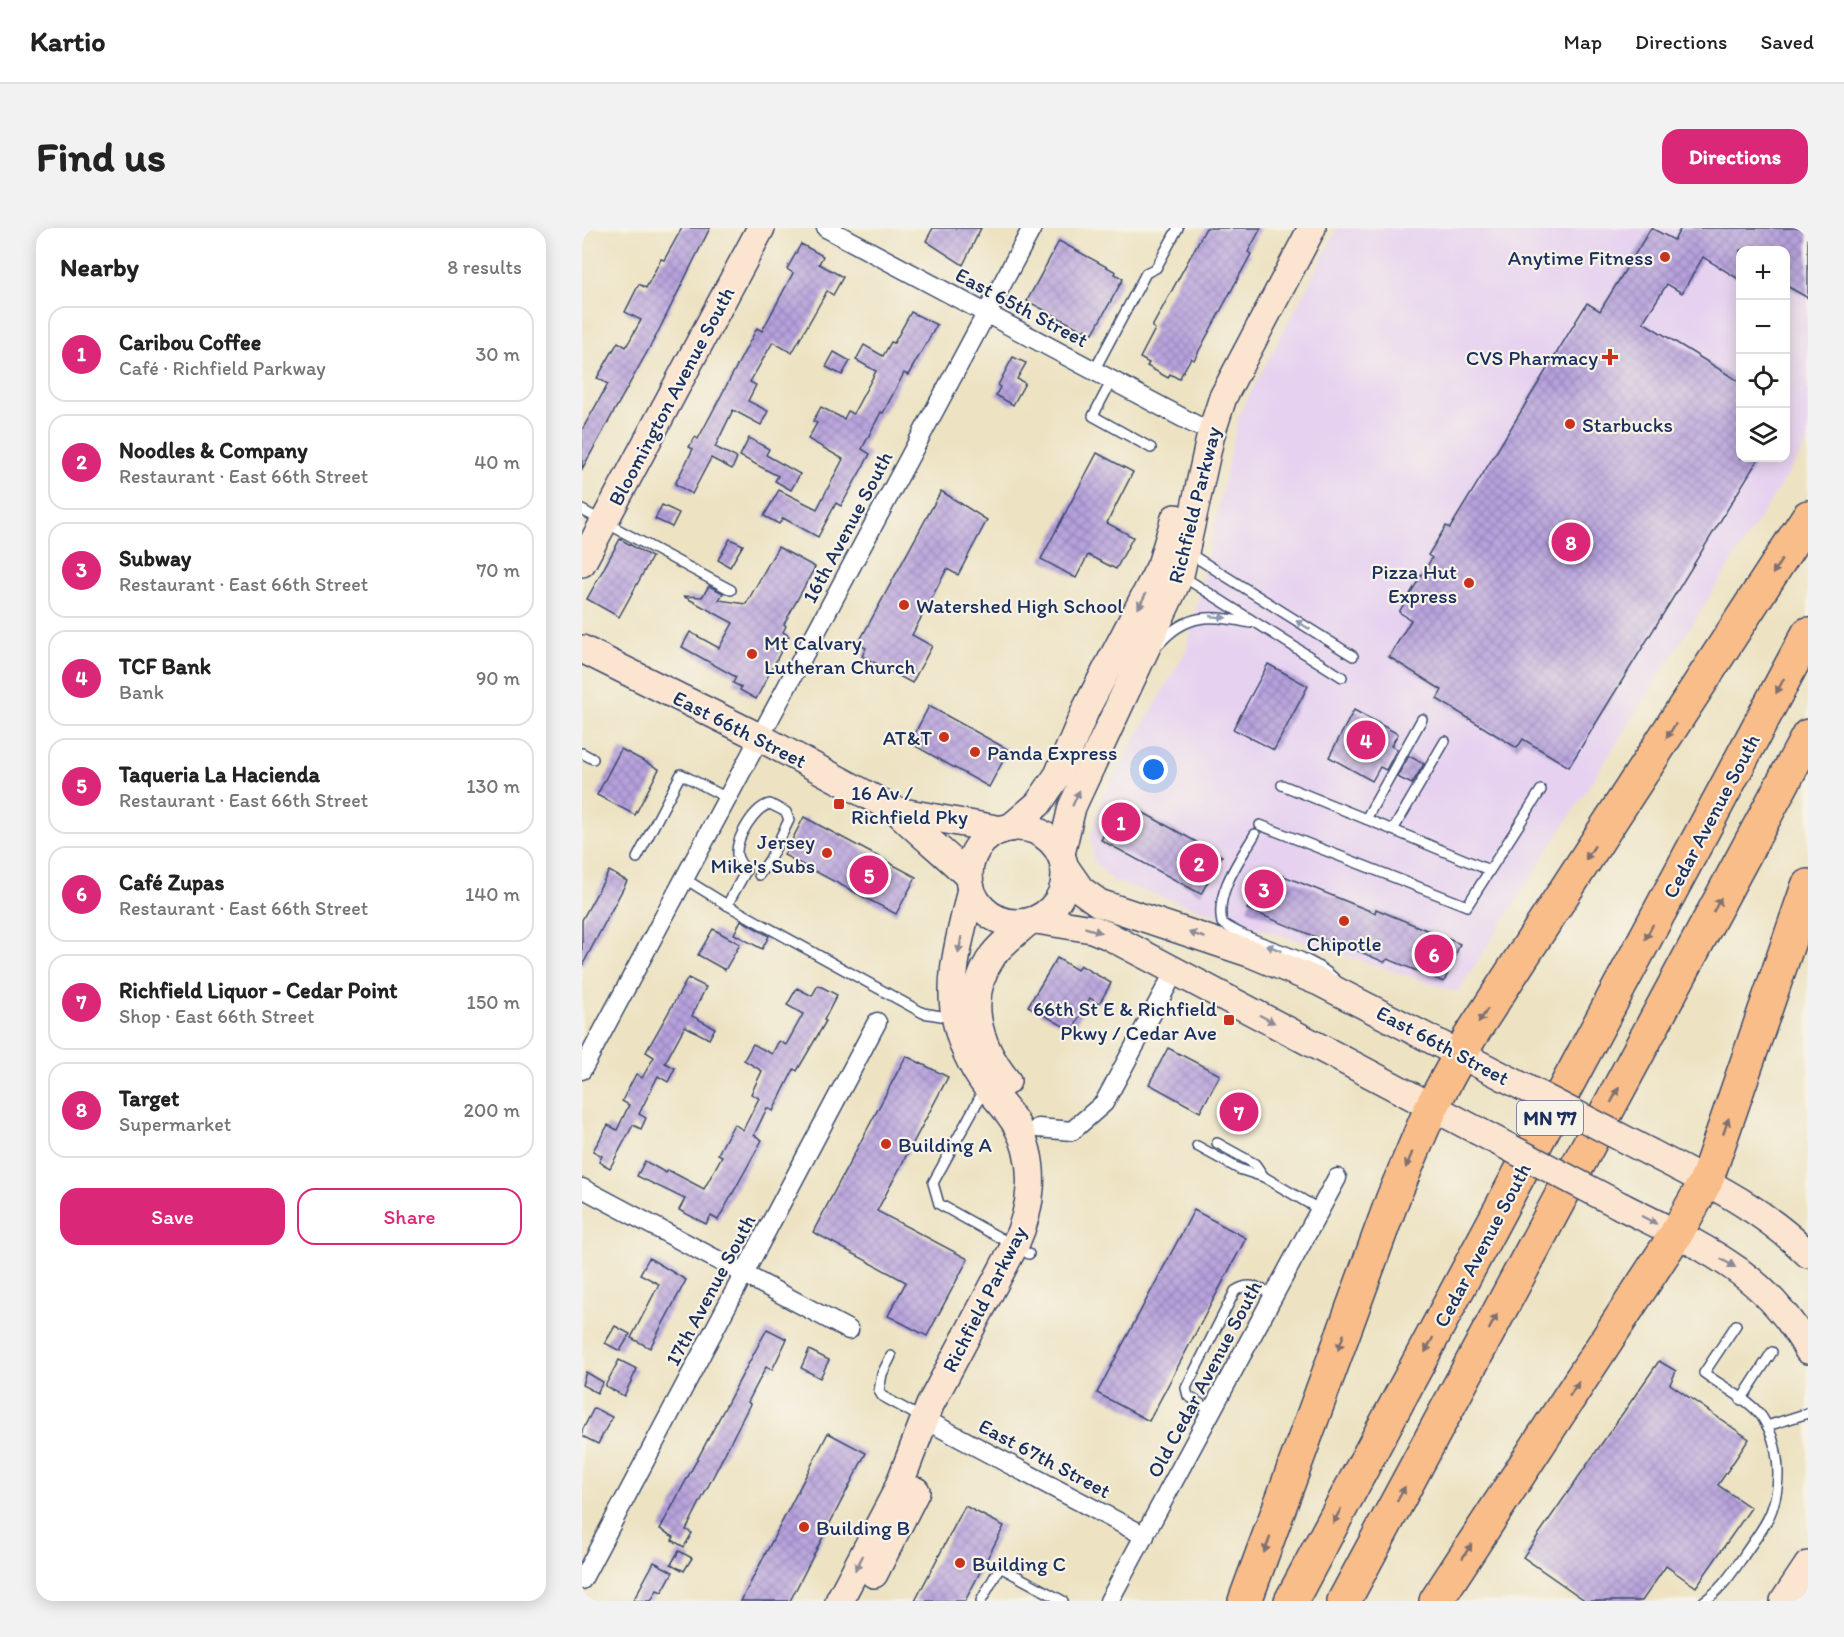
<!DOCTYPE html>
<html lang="en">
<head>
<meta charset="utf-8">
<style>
	:root { --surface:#fff; --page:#f2f2f2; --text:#222; --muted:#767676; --line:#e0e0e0; --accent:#db2777 }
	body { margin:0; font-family:Itim,sans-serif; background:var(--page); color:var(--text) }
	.controls { position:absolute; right:18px; top:18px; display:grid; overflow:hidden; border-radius:12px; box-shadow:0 3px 15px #0003 }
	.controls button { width:54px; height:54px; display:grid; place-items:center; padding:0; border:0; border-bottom:2px solid var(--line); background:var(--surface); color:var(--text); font:30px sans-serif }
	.you { position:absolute; left:572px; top:542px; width:21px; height:21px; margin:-15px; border:4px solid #fff; border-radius:50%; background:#1a73e8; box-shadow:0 0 0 9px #1a73e833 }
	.badge { display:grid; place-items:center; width:39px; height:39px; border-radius:50%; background:var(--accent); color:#fff; font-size:20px; font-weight:700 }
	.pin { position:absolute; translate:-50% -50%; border:3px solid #fff; box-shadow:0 2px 6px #0006 }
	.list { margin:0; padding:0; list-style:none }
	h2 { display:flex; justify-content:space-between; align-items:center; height:78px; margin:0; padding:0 24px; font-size:26px }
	h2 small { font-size:20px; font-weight:400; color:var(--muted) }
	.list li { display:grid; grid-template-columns:39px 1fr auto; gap:18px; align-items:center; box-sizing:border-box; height:96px; margin:0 12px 12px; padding:0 12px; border:2px solid var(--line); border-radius:18px }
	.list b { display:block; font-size:22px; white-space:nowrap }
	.list p { margin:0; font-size:20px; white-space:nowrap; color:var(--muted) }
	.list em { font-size:20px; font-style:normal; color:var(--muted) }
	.actions { display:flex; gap:12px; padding:18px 24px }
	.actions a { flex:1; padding:14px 0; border:2px solid var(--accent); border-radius:18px; text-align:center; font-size:21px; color:var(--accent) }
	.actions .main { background:var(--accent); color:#fff }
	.icon { flex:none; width:33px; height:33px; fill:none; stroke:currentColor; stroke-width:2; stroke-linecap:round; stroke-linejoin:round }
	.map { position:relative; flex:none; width:1226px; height:1373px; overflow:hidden; border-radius:18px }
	header { display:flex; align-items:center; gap:36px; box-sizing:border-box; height:84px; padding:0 30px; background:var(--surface); border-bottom:2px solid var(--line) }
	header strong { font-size:28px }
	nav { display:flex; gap:33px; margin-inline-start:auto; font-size:21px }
	.intro { display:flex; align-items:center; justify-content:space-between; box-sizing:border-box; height:144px; padding:0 36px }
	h1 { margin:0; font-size:42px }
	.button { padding:15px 27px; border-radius:18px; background:var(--accent); color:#fff; font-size:21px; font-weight:700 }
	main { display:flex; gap:36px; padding:0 36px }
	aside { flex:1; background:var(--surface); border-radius:18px; box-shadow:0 3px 15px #0003 }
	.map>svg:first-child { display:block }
</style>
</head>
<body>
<header>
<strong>Kartio</strong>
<nav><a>Map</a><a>Directions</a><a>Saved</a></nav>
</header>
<div class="intro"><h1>Find us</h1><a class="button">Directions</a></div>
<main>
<aside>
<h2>Nearby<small>8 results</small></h2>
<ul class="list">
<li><span class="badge">1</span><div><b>Caribou Coffee</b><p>Café · Richfield Parkway</p></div><em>30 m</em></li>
<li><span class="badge">2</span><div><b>Noodles &amp; Company</b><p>Restaurant · East 66th Street</p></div><em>40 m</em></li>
<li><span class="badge">3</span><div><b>Subway</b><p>Restaurant · East 66th Street</p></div><em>70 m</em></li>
<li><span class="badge">4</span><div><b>TCF Bank</b><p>Bank</p></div><em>90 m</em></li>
<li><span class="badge">5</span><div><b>Taqueria La Hacienda</b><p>Restaurant · East 66th Street</p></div><em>130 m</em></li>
<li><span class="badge">6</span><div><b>Café Zupas</b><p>Restaurant · East 66th Street</p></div><em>140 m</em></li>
<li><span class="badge">7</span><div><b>Richfield Liquor - Cedar Point</b><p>Shop · East 66th Street</p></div><em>150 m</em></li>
<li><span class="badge">8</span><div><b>Target</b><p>Supermarket</p></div><em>200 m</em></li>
</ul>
<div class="actions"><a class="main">Save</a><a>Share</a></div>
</aside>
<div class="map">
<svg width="1226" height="1373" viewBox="0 0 1226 1373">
	<defs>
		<pattern id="building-cross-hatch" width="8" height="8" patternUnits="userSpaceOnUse" patternTransform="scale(1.5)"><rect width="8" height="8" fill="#b7a1dd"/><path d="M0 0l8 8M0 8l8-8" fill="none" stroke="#9484b6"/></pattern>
	</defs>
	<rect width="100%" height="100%" fill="#f7f3e8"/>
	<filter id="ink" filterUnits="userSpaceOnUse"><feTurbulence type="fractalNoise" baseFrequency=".0167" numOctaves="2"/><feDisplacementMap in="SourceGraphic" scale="12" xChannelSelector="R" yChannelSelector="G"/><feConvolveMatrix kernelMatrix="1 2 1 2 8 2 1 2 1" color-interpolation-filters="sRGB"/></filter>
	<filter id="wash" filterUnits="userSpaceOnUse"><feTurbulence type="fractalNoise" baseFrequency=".008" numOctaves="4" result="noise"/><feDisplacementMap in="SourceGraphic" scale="24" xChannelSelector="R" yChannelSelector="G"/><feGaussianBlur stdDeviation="1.35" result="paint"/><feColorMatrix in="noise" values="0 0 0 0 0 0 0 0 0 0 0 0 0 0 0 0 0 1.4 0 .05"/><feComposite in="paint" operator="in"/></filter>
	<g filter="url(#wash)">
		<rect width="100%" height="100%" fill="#ede3c3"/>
		<!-- built -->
		<path fill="#e6d2f0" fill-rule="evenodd" d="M756,0H1226V214L876,764L531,653L512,633L509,609L520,569L605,421L657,187ZM1158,22H1204V230H1158Z"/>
		<g id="blocks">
			<!-- building -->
			<g fill="url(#building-cross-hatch)">
				<polygon points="100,0 128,0 74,108 0,241 0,202 26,156 15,150 36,114 44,119 59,92 43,84 57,56 64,60 79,31 82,32"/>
				<polygon points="351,0 399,0 381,37 344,13"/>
				<polygon points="624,0 679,0 666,24 669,26 612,132 609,130 597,151 588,146 586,150 565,138 567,135 558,130 573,101 570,99"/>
				<polygon points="1069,0 1092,12 1099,0 1226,0 1226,70 1203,57 1203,22 1158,22 1158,52 1121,29 1100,65 1085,56 1061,94 1158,154 1158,230 1177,230 987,539 941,511 935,520 855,471 860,462 807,429 829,392 817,384 850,330 846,327 864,298 868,300 1005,75 1018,83"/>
				<polygon points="477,13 534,44 533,46 541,51 511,105 503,101 502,103 445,73"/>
				<polygon points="219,16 241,28 237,36 261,49 251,67 245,63 210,125 191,114 168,154 174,157 166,173 186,183 179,197 151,182 133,219 155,230 150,241 129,230 110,266 93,256 111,221 107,219 113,209 116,211 175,100 180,103 211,45 205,41"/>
				<polygon points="329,84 355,97 326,147 322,145 301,185 299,184 280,221 288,226 259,278 254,275 236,309 201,290 197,296 182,288 197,262 235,281 261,231 226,211 235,195 231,193 239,179 262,191 266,183 271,186 294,143 274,132 282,117 301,128 309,114 312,115"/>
				<polygon points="252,124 268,133 260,147 244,139"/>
				<polygon points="431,129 444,135 435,151 443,155 431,177 414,167 418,159 416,157"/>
				<polygon points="167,210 187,221 184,227 218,246 209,262 193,253 196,248 158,228"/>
				<polygon points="515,225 551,244 525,295 551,309 534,341 506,327 494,350 459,331"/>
				<polygon points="359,263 405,292 376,347 365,341 330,407 350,418 330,455 280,428 284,420 276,416"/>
				<polygon points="80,277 97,285 90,299 73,291"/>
				<polygon points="38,311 70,329 37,389 5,371"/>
				<polygon points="148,311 161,317 148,339 136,332"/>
				<polygon points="196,319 233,339 202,396 204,398 201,404 207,408 174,471 158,462 159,459 151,455 154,449 100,419 108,404 137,420 151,395 101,368 120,369 127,358 141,365 137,372 164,376"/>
				<polygon points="686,436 726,458 692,522 651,501"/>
				<polygon points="347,478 427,522 407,559 328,515"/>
				<polygon points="772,482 816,506 809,518 815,521 804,542 798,539 790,553 747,529"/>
				<polygon points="39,521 77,541 53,587 15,567"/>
				<polygon points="827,528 842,536 830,556 815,549"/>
				<polygon points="540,573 640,628 619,666 519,612"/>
				<polygon points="222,589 334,649 314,686 202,627"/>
				<polygon points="682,640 793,685 794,681 878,716 862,754 806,731 802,734 762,717 761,720 665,681"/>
				<polygon points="27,643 45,653 0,738 0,692"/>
				<polygon points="159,692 187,708 180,721 152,706"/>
				<polygon points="131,701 158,716 143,742 116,727"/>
				<polygon points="475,730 495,742 498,737 529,755 517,776 508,770 490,803 446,778"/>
				<polygon points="106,750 124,759 110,788 133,800 127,811 103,798 83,835 93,840 86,854 76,848 57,886 64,890 59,901 51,897 28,940 17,934 20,928 11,923 26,897 35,902 47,877 40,873 54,846 60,850 72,829 64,824"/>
				<polygon points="236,757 255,767 242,792 244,793 215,843 212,841 191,883 185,880 172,907 180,912 136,992 129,988 124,996 97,982 103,971 55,948 63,933 84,945 86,942 122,961 140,928 136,926 152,896 161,902 177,870 169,866 180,843 162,832 171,816 190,826 197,813 204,817 221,786 205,777 215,760 230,768"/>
				<polygon points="586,820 638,847 618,884 567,856"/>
				<polygon points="324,828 366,849 295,983 386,1031 345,1108 306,1088 324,1054 231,1004"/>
				<polygon points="612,982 664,1010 567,1193 515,1165"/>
				<polygon points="67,1030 104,1052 68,1120 49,1110 77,1056 58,1046"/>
				<polygon points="33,1098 48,1106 38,1123 23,1115"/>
				<polygon points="185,1101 205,1111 190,1142 184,1139 166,1174 168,1176 104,1302 110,1305 102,1319 90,1312 92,1309 78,1301"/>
				<polygon points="227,1122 247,1132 238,1150 219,1140"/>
				<polygon points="37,1132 55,1141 42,1168 23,1158"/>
				<polygon points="1077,1133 1094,1143 1088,1156 1167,1211 1136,1257 1169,1280 1114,1359 1084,1338 1060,1373 1004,1373 941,1329"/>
				<polygon points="4,1144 21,1154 15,1165 0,1157"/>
				<polygon points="12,1180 30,1189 16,1216 0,1208 0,1203"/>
				<polygon points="246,1205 284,1225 208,1373 159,1373"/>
				<polygon points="383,1278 422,1298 383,1373 333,1373"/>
				<polygon points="97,1323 110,1330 102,1343 89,1336"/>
				<polygon points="72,1334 91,1344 80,1364 75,1362 69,1373 51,1373"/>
			</g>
		</g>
	</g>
	<g filter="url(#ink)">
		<use href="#blocks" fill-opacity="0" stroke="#3a4a6d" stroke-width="1.5"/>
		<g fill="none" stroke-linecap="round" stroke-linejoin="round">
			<defs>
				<g id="lane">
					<polyline points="512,143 564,45 574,40 596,0"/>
					<polyline points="530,152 511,188 569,220"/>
					<polyline points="0,282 149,362"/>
					<polyline points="605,324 771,428"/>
					<polyline points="600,348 760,449"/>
					<path d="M577,416C605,384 630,387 668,395"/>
					<polyline points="0,525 11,531"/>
					<polyline points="700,557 811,602 863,513"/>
					<polyline points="784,591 840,491"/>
					<polyline points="678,597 885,678 959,562"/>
					<polyline points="811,602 907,642"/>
					<path d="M673,606C658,632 633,664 640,695C675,719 724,722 754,752"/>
					<polyline points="55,630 99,546 145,570"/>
					<polyline points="103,651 145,677 341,785 371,790"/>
					<path d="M145,677L164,643C160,637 155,631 155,626C154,609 173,579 188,576L204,584L207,592L188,631L177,647"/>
					<polyline points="402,862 351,955 357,976 447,1026"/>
					<polyline points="635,915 673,936 682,949"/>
					<polyline points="615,918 657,941 682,949 738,982"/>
					<polyline points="309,1128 300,1146 297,1163 300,1168 340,1190"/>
					<polyline points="1159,1172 1190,1124"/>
					<path d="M630,1183L606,1168L604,1160L653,1063C668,1053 677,1060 693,1067"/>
					<polyline points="1185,1198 1226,1185"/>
					<polyline points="399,1373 418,1339 481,1373"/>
					<path d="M1122,1373C1139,1362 1149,1346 1161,1329C1171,1313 1186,1296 1191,1278C1200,1250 1197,1214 1180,1189C1169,1173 1138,1157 1122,1145L1154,1097"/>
				</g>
				<g id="street">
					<polyline points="244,0 614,197"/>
					<polyline points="0,842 450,0"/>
					<polyline points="456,900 490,903 522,875 593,743"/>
					<polyline points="0,960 267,1102"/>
					<polyline points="342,1191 563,1308"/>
					<polyline points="0,1352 295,794"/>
					<polyline points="527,1373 755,950"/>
				</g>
				<g id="secondary">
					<polyline points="0,335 179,0"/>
					<polyline points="0,421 177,509 315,583 420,602"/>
					<path d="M315,583C339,607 364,626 387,649"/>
					<circle cx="435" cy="647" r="48"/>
					<polyline points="428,600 456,576 476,547 504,481 579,337 593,290"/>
					<polyline points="479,626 490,579 598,347 629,206 641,169 730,0"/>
					<polyline points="483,639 499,662 517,675 670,726 737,754 922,849"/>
					<polyline points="454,692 510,701 525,707 894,902"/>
					<path d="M425,853C395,816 382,769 411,727C420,715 434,705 445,695"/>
					<path d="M1069,925C1125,954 1181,981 1226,1026"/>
					<path d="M1039,978C1116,1017 1183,1043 1226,1122"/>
					<polyline points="292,1346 334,1263"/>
					<path d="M257,1373L314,1265L348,1177L433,1017C450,980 456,936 435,898C427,883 415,872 404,858C390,839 379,816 374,792C364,750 381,701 389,660"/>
					<polyline points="1202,1373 1226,1337"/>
				</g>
				<g id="highway">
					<polyline points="663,1373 811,970 850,878 888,809 1226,289"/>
					<polyline points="709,1373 1226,406"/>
					<polyline points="762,1373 1226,508"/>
					<polyline points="854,1373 1094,1006 1124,953 1226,658"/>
				</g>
			</defs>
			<!-- lane casing -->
			<use href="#lane" stroke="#3a4a6d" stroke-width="12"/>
			<!-- street casing -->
			<use href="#street" stroke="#3a4a6d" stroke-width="21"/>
			<!-- secondary casing -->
			<use href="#secondary" stroke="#3a4a6d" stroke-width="30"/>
			<!-- highway casing -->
			<use href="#highway" stroke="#3a4a6d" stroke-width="36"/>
			<!-- lane -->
			<use href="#lane" stroke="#fff" stroke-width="9"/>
			<!-- street -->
			<use href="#street" stroke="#fff" stroke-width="18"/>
			<!-- secondary -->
			<use href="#secondary" stroke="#fce5d0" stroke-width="27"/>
			<!-- highway -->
			<use href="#highway" stroke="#f8bd89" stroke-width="33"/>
			<defs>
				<g id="secondary-bridge">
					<polyline points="922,849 1069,925"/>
					<polyline points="894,902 1039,978"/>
				</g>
			</defs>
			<!-- secondary-bridge casing -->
			<use href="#secondary-bridge" stroke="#3a4a6d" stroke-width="30" stroke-linecap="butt"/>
			<!-- secondary-bridge -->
			<use href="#secondary-bridge" stroke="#fce5d0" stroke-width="27"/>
		</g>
		<!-- one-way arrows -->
		<defs><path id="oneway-solid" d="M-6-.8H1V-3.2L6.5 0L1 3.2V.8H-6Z" transform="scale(1.5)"/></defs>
		<g fill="#7e6f71">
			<use href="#oneway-solid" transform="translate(1195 339) rotate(122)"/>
			<use href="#oneway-solid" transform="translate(1198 458) rotate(118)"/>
			<use href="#oneway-solid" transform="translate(1089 503) rotate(123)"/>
			<use href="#oneway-solid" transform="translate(1008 625) rotate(123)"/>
			<use href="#oneway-solid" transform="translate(1135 677) rotate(-62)"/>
			<use href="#oneway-solid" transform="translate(1067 704) rotate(118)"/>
			<use href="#oneway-solid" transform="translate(901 788) rotate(123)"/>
			<use href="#oneway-solid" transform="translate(1033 867) rotate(-62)"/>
			<use href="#oneway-solid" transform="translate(1144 898) rotate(-71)"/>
			<use href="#oneway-solid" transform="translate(827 932) rotate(113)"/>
			<use href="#oneway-solid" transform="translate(911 1094) rotate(-62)"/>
			<use href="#oneway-solid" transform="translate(759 1114) rotate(110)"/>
			<use href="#oneway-solid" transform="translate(847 1117) rotate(118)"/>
			<use href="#oneway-solid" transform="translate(992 1161) rotate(-57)"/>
			<use href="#oneway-solid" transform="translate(819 1266) rotate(-62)"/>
			<use href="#oneway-solid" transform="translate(755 1288) rotate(118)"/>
			<use href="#oneway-solid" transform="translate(685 1317) rotate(111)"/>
			<use href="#oneway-solid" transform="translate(885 1323) rotate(-57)"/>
		</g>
		<g fill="#8c8a97">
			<use href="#oneway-solid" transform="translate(560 373) rotate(117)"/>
			<use href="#oneway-solid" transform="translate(494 570) rotate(-65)"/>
			<use href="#oneway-solid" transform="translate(511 702) rotate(17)"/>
			<use href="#oneway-solid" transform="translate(615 707) rotate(-162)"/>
			<use href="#oneway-solid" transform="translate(378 717) rotate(99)"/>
			<use href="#oneway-solid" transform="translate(685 791) rotate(28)"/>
			<use href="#oneway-solid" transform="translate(1067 992) rotate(28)"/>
			<use href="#oneway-solid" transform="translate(1146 1035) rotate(30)"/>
			<use href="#oneway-solid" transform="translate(277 1335) rotate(118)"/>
		</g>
		<g fill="#8d97ae">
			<use href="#oneway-solid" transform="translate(636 389) rotate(6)"/>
			<use href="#oneway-solid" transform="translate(721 397) rotate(-148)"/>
			<use href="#oneway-solid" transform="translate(692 720) rotate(-159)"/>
		</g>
	</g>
	<!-- markers -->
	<g fill="#c8321e" stroke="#f7f3e8" stroke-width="2">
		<circle cx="1083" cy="29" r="6"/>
		<path d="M1025 120h6v6h6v6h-6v6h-6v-6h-6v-6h6z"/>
		<circle cx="988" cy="196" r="6"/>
		<circle cx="887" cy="355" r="6"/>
		<circle cx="322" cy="377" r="6"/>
		<circle cx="170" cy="426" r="6"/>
		<circle cx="362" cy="509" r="6"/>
		<circle cx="393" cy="524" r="6"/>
		<rect x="251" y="570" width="12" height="12" rx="3"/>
		<circle cx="245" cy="625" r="6"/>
		<circle cx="762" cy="693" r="6"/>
		<rect x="641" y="786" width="12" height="12" rx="3"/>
		<circle cx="304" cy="916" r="6"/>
		<circle cx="222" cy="1299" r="6"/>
		<circle cx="378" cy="1335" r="6"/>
	</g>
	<g text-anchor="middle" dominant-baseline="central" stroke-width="4.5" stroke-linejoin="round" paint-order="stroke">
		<!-- shield labels -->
		<rect fill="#f7f3e8" stroke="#5d6a87" stroke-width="1.5" x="935" y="873" width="66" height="34" rx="4.5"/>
		<g font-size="20" font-weight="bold" fill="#1b2f5e">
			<text x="968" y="890">MN 77</text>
		</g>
		<!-- poi labels -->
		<g font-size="21" fill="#1b2f5e" stroke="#f7f3e8" text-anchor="start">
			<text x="1071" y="29" text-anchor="end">Anytime Fitness</text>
			<text x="1016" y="129" text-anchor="end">CVS Pharmacy</text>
			<text x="1000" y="196">Starbucks</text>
			<text x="875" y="343" text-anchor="end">Pizza Hut<tspan x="875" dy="24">Express</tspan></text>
			<text x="334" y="377">Watershed High School</text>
			<text x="182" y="414">Mt Calvary<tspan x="182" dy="24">Lutheran Church</tspan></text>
			<text x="350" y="509" text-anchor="end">AT&amp;T</text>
			<text x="405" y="524">Panda Express</text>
			<text x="269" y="564">16 Av /<tspan x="269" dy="24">Richfield Pky</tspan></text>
			<text x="233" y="613" text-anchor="end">Jersey<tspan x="233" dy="24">Mike's Subs</tspan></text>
			<text x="762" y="715" text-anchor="middle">Chipotle</text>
			<text x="635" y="780" text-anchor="end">66th St E &amp; Richfield<tspan x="635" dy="24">Pkwy / Cedar Ave</tspan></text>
			<text x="316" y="916">Building A</text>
			<text x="234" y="1299">Building B</text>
			<text x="390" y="1335">Building C</text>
		</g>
		<!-- street labels -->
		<g font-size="21" fill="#1b2f5e" stroke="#f7f3e8">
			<text transform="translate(440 79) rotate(28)">East 65th Street</text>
			<text transform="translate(89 168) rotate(-62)">Bloomington Avenue South</text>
			<text transform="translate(612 277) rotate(-76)">Richfield Parkway</text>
			<text transform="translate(265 299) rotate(-62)">16th Avenue South</text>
			<text transform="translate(158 501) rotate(27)">East 66th Street</text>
			<text transform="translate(1129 588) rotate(-62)">Cedar Avenue South</text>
			<text transform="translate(861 817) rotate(28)">East 66th Street</text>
			<text transform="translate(900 1017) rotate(-62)">Cedar Avenue South</text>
			<text transform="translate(128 1062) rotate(-62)">17th Avenue South</text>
			<text transform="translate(402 1071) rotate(-63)">Richfield Parkway</text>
			<text transform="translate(622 1151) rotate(-62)">Old Cedar Avenue South</text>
			<text transform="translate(463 1230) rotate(28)">East 67th Street</text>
		</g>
	</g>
</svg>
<div class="controls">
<button>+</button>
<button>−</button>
<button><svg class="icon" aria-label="locate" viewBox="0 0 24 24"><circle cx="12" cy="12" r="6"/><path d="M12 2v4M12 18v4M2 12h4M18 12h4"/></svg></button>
<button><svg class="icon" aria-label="layers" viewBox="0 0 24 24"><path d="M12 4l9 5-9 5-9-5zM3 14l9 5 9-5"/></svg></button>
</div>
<div class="you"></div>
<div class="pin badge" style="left:539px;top:594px">1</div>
<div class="pin badge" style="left:617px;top:635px">2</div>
<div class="pin badge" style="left:682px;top:661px">3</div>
<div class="pin badge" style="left:784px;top:512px">4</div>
<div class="pin badge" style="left:287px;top:647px">5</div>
<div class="pin badge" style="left:852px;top:726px">6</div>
<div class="pin badge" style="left:657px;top:884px">7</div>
<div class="pin badge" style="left:989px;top:314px">8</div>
</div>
</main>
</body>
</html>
